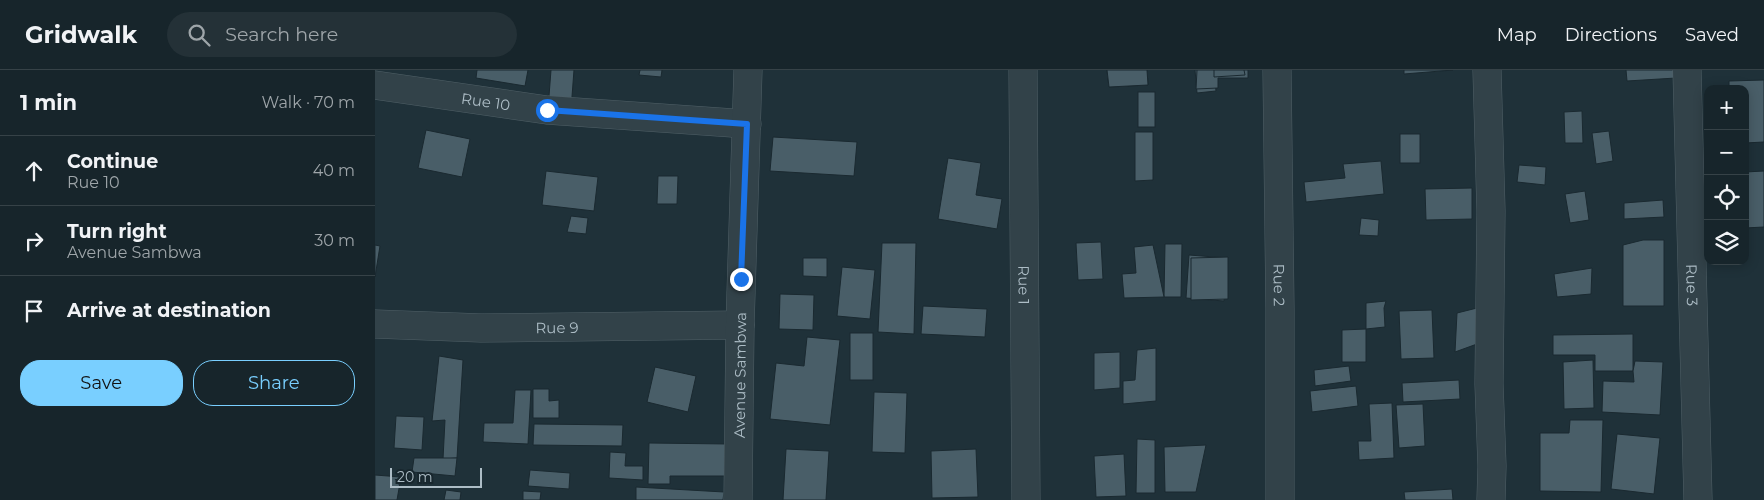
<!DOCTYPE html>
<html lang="en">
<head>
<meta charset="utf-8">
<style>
	:root { --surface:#17252b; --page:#243137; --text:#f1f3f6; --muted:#9ea5a9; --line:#364247; --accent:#79cfff }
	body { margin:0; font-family:Montserrat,sans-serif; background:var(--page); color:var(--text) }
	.controls { position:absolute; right:15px; top:15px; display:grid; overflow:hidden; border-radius:10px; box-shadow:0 2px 12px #0003 }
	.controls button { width:45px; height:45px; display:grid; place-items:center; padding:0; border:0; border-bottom:1px solid var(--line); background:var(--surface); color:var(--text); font:25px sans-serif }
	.scale { position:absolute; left:15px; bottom:12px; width:92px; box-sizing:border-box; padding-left:5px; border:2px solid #adbdc6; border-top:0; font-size:14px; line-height:18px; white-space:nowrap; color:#adbdc6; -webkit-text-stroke:4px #18272e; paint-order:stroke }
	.stop { position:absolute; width:15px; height:15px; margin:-11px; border:4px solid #1a73e8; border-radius:50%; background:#fff }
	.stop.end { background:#1a73e8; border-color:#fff; box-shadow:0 1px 5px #0008 }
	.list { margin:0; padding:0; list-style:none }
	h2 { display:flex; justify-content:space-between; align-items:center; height:65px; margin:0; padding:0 20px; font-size:21px }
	h2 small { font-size:16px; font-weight:400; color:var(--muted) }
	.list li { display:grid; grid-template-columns:32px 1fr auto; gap:15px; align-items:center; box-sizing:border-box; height:70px; padding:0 20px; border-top:1px solid var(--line) }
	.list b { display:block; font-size:19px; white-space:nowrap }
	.list p { margin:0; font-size:16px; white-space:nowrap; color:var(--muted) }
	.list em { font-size:16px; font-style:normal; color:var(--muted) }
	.actions { display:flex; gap:10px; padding:15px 20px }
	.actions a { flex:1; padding:11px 0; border:1px solid var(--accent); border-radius:20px; text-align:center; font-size:18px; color:var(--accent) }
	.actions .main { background:var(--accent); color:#111 }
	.icon { flex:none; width:28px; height:28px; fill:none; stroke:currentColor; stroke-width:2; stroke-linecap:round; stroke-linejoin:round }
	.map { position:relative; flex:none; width:1389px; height:430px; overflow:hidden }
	header { display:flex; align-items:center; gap:30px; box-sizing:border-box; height:70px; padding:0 25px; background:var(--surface); border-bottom:1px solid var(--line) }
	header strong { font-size:24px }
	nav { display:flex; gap:28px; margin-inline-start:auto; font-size:18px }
	.search { width:350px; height:45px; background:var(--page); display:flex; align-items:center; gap:12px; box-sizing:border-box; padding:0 18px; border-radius:28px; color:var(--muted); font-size:19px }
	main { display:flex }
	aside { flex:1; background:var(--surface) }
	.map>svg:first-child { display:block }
</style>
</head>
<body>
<header>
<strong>Gridwalk</strong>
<div class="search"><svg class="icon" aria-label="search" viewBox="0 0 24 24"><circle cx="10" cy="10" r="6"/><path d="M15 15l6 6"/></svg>Search here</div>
<nav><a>Map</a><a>Directions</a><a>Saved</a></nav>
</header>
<main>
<aside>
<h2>1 min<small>Walk · 70 m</small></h2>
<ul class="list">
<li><svg class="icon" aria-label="ahead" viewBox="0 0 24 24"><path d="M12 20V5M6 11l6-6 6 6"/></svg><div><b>Continue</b><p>Rue 10</p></div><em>40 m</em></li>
<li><svg class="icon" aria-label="right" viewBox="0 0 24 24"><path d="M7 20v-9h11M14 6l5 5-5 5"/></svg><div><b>Turn right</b><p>Avenue Sambwa</p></div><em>30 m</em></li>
<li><svg class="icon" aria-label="arrive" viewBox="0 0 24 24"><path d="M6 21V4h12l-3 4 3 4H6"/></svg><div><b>Arrive at destination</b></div></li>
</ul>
<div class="actions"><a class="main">Save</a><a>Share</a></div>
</aside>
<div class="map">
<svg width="1389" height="430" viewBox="0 0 1389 430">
	<rect width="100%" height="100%" fill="#1f3139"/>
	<!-- building -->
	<g fill="#495e68" stroke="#1a2930">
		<polygon points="102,0 153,0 150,16 101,8"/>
		<polygon points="176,0 199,0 196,40 173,39"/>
		<polygon points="265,0 287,0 286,7 264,5"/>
		<polygon points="732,0 772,0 773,15 734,17"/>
		<polygon points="732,0 772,0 773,15 734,17"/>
		<polygon points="820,0 839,0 841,21 822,23"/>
		<polygon points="822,0 873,0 873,8 843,8 843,18 821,19"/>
		<polygon points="839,0 869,0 870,5 839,7"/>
		<polygon points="1029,0 1078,0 1029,4"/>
		<polygon points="1251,0 1300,0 1301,8 1252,11"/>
		<polygon points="1389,10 1389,72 1370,73 1370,19 1354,19 1354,11"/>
		<rect x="763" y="22" width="17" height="35"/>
		<polygon points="1207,41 1208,73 1190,73 1189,42"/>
		<polygon points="51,60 95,69 87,107 43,98"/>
		<polygon points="1234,61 1238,91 1221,94 1217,63"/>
		<polygon points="760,62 778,62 778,110 760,111"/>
		<rect x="1025" y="64" width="20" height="29"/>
		<polygon points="398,67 482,72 479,106 395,101"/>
		<polygon points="573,88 606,93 601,125 627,129 622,159 563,149"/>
		<polygon points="1006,91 1009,124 931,132 929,112 970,108 968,94"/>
		<polygon points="1144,95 1171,97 1170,115 1142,112"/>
		<polygon points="171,101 223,107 219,141 167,135"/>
		<polygon points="1389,101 1389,157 1370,158 1370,102"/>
		<polygon points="283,106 303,106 302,134 282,134"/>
		<polygon points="1097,118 1097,149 1051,150 1050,119"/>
		<polygon points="1210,121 1214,150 1195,153 1190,124"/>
		<polygon points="1288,130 1289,147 1249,149 1249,133"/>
		<polygon points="196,146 213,148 211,164 192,162"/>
		<polygon points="986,148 1004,150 1003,166 984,165"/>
		<polygon points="1268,170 1289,170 1289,236 1248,236 1248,175"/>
		<polygon points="726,172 728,209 703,210 701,173"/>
		<polygon points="507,173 541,173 539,264 503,262"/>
		<polygon points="790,174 807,174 806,227 789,227"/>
		<polygon points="0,175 5,176 0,207"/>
		<polygon points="778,175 789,227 749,228 747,204 761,203 759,177"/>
		<polygon points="814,185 852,188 849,231 811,228"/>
		<polygon points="853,187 853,229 816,230 816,188"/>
		<polygon points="428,188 452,188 452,207 428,206"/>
		<polygon points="467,197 500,200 495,249 462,246"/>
		<polygon points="1217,198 1216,224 1182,227 1179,204"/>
		<polygon points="405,224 439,225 438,260 404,259"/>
		<polygon points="1011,231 1009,238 1010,257 991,259 991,233"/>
		<polygon points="548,236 612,239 610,267 546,264"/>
		<polygon points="1102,238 1102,274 1080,282 1082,243"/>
		<polygon points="1057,240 1059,288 1026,289 1024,241"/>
		<polygon points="991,259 991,292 967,292 967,260"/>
		<rect x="475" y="263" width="23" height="47"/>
		<polygon points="1258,264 1258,301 1220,301 1220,285 1178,285 1178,265"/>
		<polygon points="432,267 465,270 455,355 395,349 401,293 429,296"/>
		<polygon points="781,278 781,331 748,334 748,311 760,310 762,280"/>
		<polygon points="745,282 745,318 719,320 719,283"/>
		<polygon points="64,286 88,290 82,388 68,389 70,350 57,351"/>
		<polygon points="1218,290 1219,338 1189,339 1188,292"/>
		<polygon points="1260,291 1288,292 1285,345 1227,342 1228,311 1259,312 1258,301"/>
		<polygon points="974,296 976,311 940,316 939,300"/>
		<polygon points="280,297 321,306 313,342 272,332"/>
		<polygon points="1084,310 1085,329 1028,332 1027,313"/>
		<polygon points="981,316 983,336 937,342 935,321"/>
		<polygon points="158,319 174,319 174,331 184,330 184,348 158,348"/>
		<polygon points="140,320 156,320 153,374 108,372 109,353 138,353"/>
		<polygon points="499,322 532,323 530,383 497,382"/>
		<polygon points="1017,333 1019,388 984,390 983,371 996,371 994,334"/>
		<polygon points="1048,334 1050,376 1024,378 1021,335"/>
		<polygon points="21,346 49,347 47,380 19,378"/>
		<polygon points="1195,350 1228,350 1226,422 1165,421 1165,363 1194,363"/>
		<polygon points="159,354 248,355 247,376 158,375"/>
		<polygon points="1242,364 1285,368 1279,424 1236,419"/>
		<polygon points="762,369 780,370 780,423 761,423"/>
		<polygon points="274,373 353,374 354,406 295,406 295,414 273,414"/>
		<polygon points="831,375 821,422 790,422 789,377"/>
		<polygon points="411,379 454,381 451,430 408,430"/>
		<polygon points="601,379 603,427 557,428 556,381"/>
		<polygon points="235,382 251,383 250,396 268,396 268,410 234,408"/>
		<polygon points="749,384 751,426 721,427 719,386"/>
		<polygon points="39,388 82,388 80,406 37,402"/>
		<polygon points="155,400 195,403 194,419 153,416"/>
		<polygon points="0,405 26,407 22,430 0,430"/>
		<polygon points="261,417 349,422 348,430 261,430"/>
		<polygon points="1077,419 1078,430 1030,430 1029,422"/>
		<polygon points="71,420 86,422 85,430 69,430"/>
		<polygon points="148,421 166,422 165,430 148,430"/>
	</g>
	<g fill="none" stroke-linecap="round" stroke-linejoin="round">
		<defs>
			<g id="minor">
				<path id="s1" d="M648,0L651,430"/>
				<path id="s2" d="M902,0L905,240V430"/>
				<polyline points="1112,0 1116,141 1114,314 1117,396 1116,430"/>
				<path id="s3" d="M0,15L172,40L372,54"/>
				<path id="s4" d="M0,254L106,258L365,255"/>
				<path id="s5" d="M363,430L365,255L373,0"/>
			</g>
			<g id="tertiary">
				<path id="s6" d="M1312,0L1323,430"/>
			</g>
		</defs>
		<!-- minor casing -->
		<use href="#minor" stroke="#506067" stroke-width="29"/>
		<!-- tertiary casing -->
		<use href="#tertiary" stroke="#506067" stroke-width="29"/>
		<!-- minor -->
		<use href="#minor" stroke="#324249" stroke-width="28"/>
		<!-- tertiary -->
		<use href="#tertiary" stroke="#324249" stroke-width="28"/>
	</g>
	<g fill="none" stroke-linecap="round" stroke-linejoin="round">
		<!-- route -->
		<polyline stroke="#1a73e8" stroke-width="6" points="172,40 372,54 366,209"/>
	</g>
	<g text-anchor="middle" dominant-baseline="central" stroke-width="4.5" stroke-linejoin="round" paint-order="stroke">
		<!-- street labels -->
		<g font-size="15" fill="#adbdc6" stroke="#18272e">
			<text stroke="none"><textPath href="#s3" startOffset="112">Rue 10</textPath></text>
			<text stroke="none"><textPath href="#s1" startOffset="215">Rue 1</textPath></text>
			<text stroke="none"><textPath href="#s2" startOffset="215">Rue 2</textPath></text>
			<text stroke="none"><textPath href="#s6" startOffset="215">Rue 3</textPath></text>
			<text stroke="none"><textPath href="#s4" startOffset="182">Rue 9</textPath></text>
			<text stroke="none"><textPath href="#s5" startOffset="125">Avenue Sambwa</textPath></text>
		</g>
	</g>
</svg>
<div class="controls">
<button>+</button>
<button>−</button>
<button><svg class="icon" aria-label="locate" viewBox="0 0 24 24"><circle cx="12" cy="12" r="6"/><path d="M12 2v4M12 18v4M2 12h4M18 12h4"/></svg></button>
<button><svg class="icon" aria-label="layers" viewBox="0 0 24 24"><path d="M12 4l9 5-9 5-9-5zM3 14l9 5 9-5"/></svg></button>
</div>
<div class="scale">20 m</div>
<div class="stop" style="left:172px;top:40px"></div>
<div class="stop end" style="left:366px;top:209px"></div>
</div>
</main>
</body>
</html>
